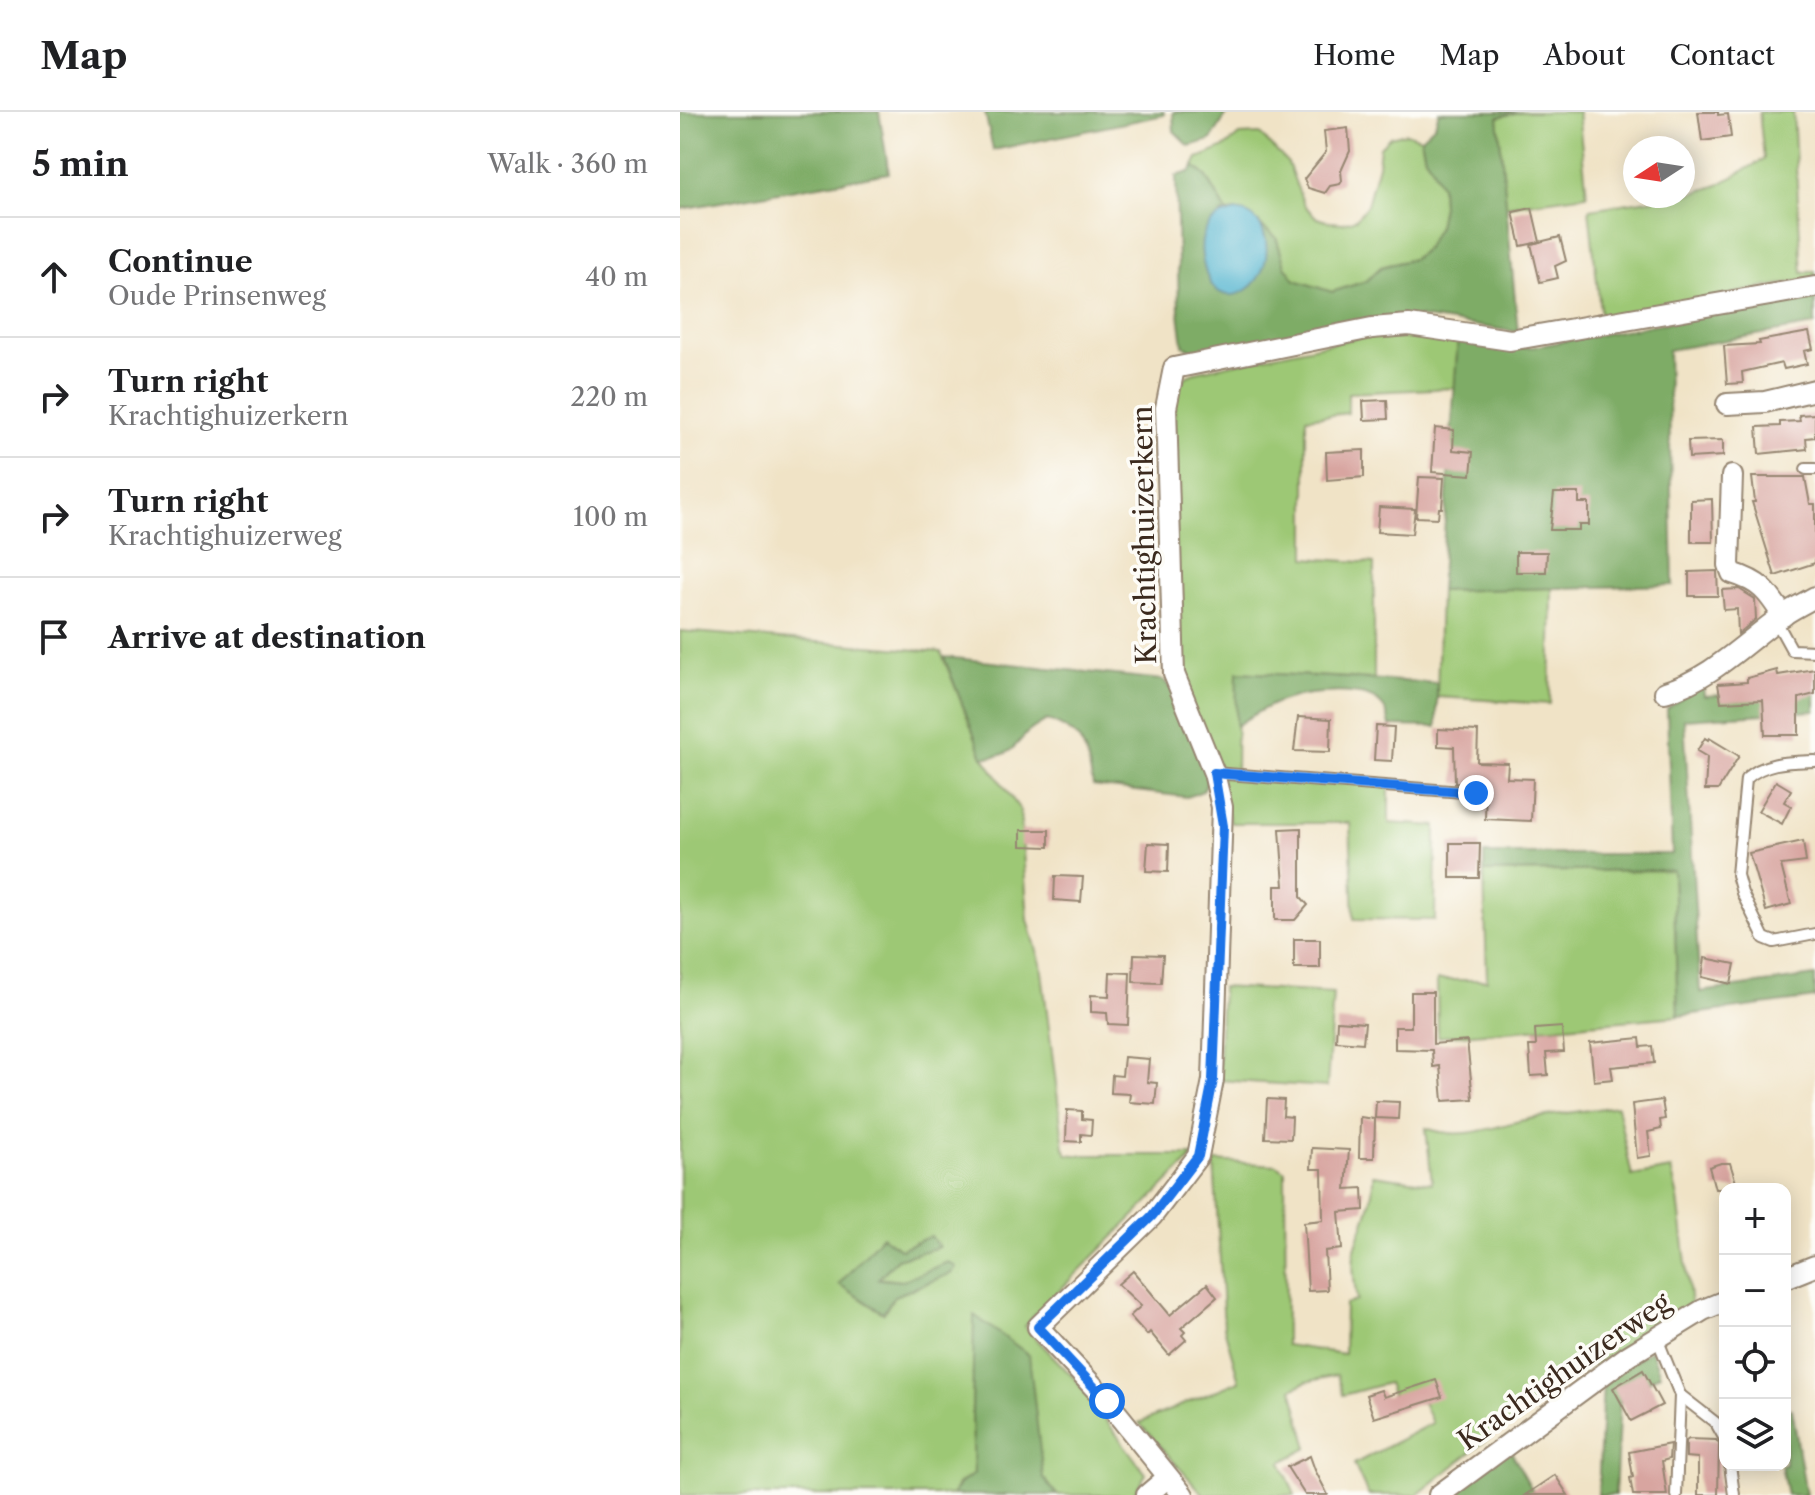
<!DOCTYPE html>
<html lang="en">
<head>
<meta charset="utf-8">
<style>
	:root { --surface:#fff; --page:#f6f6f6; --text:#202124; --muted:#757577; --line:#e0e0e0 }
	body { margin:0; font-family:"Libre Caslon Text",serif; background:var(--page); color:var(--text) }
	.controls { position:absolute; right:24px; bottom:24px; display:grid; overflow:hidden; border-radius:16px; box-shadow:0 4px 20px #0003 }
	.controls button { width:72px; height:72px; display:grid; place-items:center; padding:0; border:0; border-bottom:2px solid var(--line); background:var(--surface); color:var(--text); font:40px sans-serif }
	.compass { position:absolute; left:943px; top:24px; width:72px; height:72px; border-radius:50%; background:var(--surface); box-shadow:0 4px 20px #0003; rotate:258deg }
	.stop { position:absolute; width:24px; height:24px; margin:-18px; border:6px solid #1a73e8; border-radius:50%; background:#fff }
	.stop.end { background:#1a73e8; border-color:#fff; box-shadow:0 2px 8px #0008 }
	.list { margin:0; padding:0; list-style:none }
	h2 { display:flex; justify-content:space-between; align-items:center; height:104px; margin:0; padding:0 32px; font-size:34px }
	h2 small { font-size:26px; font-weight:400; color:var(--muted) }
	.list li { display:grid; grid-template-columns:52px 1fr auto; gap:24px; align-items:center; box-sizing:border-box; height:120px; padding:0 32px; border-top:2px solid var(--line) }
	.list b { display:block; font-size:30px; white-space:nowrap }
	.list p { margin:0; font-size:26px; white-space:nowrap; color:var(--muted) }
	.list em { font-size:26px; font-style:normal; color:var(--muted) }
	.icon { flex:none; width:44px; height:44px; fill:none; stroke:currentColor; stroke-width:2; stroke-linecap:round; stroke-linejoin:round }
	.map { position:relative; flex:none; width:1135px; height:1383px; overflow:hidden }
	header { display:flex; align-items:center; gap:48px; box-sizing:border-box; height:112px; padding:0 40px; background:var(--surface); border-bottom:2px solid var(--line) }
	header strong { font-size:38px }
	nav { display:flex; gap:44px; margin-inline-start:auto; font-size:28px }
	main { display:flex }
	aside { flex:1; background:var(--surface) }
	.map>svg:first-child { display:block }
</style>
</head>
<body>
<header>
<strong>Map</strong>
<nav><a>Home</a><a>Map</a><a>About</a><a>Contact</a></nav>
</header>
<main>
<aside>
<h2>5 min<small>Walk · 360 m</small></h2>
<ul class="list">
<li><svg class="icon" aria-label="ahead" viewBox="0 0 24 24"><path d="M12 20V5M6 11l6-6 6 6"/></svg><div><b>Continue</b><p>Oude Prinsenweg</p></div><em>40 m</em></li>
<li><svg class="icon" aria-label="right" viewBox="0 0 24 24"><path d="M7 20v-9h11M14 6l5 5-5 5"/></svg><div><b>Turn right</b><p>Krachtighuizerkern</p></div><em>220 m</em></li>
<li><svg class="icon" aria-label="right" viewBox="0 0 24 24"><path d="M7 20v-9h11M14 6l5 5-5 5"/></svg><div><b>Turn right</b><p>Krachtighuizerweg</p></div><em>100 m</em></li>
<li><svg class="icon" aria-label="arrive" viewBox="0 0 24 24"><path d="M6 21V4h12l-3 4 3 4H6"/></svg><div><b>Arrive at destination</b></div></li>
</ul>
</aside>
<div class="map">
<svg width="1135" height="1383" viewBox="0 0 1135 1383">
	<rect width="100%" height="100%" fill="#fdfcf7"/>
	<filter id="ink" filterUnits="userSpaceOnUse"><feTurbulence type="fractalNoise" baseFrequency=".0125" numOctaves="2"/><feDisplacementMap in="SourceGraphic" scale="16" xChannelSelector="R" yChannelSelector="G"/><feConvolveMatrix kernelMatrix="1 2 1 2 8 2 1 2 1" color-interpolation-filters="sRGB"/></filter>
	<filter id="wash" filterUnits="userSpaceOnUse"><feTurbulence type="fractalNoise" baseFrequency=".006" numOctaves="4" result="noise"/><feDisplacementMap in="SourceGraphic" scale="32" xChannelSelector="R" yChannelSelector="G"/><feGaussianBlur stdDeviation="1.8" result="paint"/><feColorMatrix in="noise" values="0 0 0 0 0 0 0 0 0 0 0 0 0 0 0 0 0 1.4 0 .05"/><feComposite in="paint" operator="in"/></filter>
	<g filter="url(#wash)">
		<rect width="100%" height="100%" fill="#f0e3c6"/>
		<!-- green -->
		<g fill="#9dc875" stroke="#6c794a" stroke-width="2" fill-rule="evenodd">
			<polygon points="839,0 898,0 907,83 826,94 818,5"/>
			<polygon points="1079,0 1113,0 1122,161 1135,159 1135,166 921,206 909,97 1014,81 1038,73 1084,47"/>
			<polygon points="726,21 741,26 745,45 752,55 761,74 762,94 758,115 746,136 733,147 701,155 686,169 652,180 615,168 605,154 596,125 581,114 579,110 556,99 547,100 527,65 514,54 518,46 545,35 559,23 580,22 608,51 624,93 637,106 650,110 663,111 676,107 687,93 698,53 700,35 710,25"/>
			<polygon points="704,220 778,226 775,276 668,281 668,301 626,306 626,446 694,451 694,567 557,560 556,665 709,671 709,711 756,714 755,808 674,807 670,711 551,711 508,584 496,532 494,282 505,265 519,259"/>
			<polygon points="872,476 870,592 757,585 760,479"/>
			<path d="M0,519L261,540L303,644L340,698L348,808L361,852L384,1036L387,1042L394,1043H515L344,1214L395,1267L466,1362L453,1383H377L363,1365L295,1204L292,1301L294,1362L279,1371L272,1383H0ZM251,1124L217,1147L197,1166L222,1169L268,1150L272,1161L214,1184L204,1201L160,1172Z"/>
			<polygon points="993,758 998,904 758,925 757,868 807,868 804,760"/>
			<polygon points="542,875 653,881 647,975 538,968"/>
			<path d="M937,994L952,1064L991,1057L998,1086L1011,1193L900,1261L819,1318L737,1383H688L674,1352L752,1311L743,1290L717,1296L708,1271L663,1283L657,1263L626,1270L612,1277L628,1336L601,1350L615,1383H524L459,1311L559,1269L544,1215L534,1049L597,1053L605,1059L606,1233L664,1242L665,1192L677,1189C675,1173 671,1154 675,1137C683,1111 694,1091 693,1063L752,1071L746,1016C781,1029 809,1016 844,1008C875,1002 906,999 937,994Z"/>
		</g>
		<!-- forest -->
		<g fill="#7eac66" stroke="#5c6b42" stroke-width="2">
			<polygon points="0,0 199,0 209,61 0,97"/>
			<polygon points="305,0 484,0 484,3 313,38"/>
			<polygon points="493,0 548,0 531,28 509,34 494,19"/>
			<polygon points="759,0 839,0 818,5 838,220 739,205 535,240 514,239 503,233 499,201 496,64 510,60 514,54 527,65 547,100 541,102 585,125 581,114 596,125 605,154 615,168 652,180 686,169 701,155 733,147 746,136 758,115 762,94 761,74 752,55 745,45 741,26 755,13"/>
			<polygon points="1135,183 1135,213 988,238 993,473 760,479 778,226 833,236 853,235"/>
			<path d="M264,545L483,568L496,581L529,666L523,679L507,685L413,674C406,637 405,621 367,608C360,612 352,616 346,622C331,639 328,645 303,645Z"/>
			<path d="M557,560L757,571V615L710,614C708,605 707,597 700,591C683,575 628,580 607,587C589,592 572,603 556,614Z"/>
			<polygon points="1023,572 1024,584 1135,578 1135,599 1004,607 1020,880 1135,864 1135,886 998,904 993,758 804,760 804,742 992,742 987,597"/>
			<polygon points="202,1124 220,1137 251,1124 259,1135 217,1147 198,1167 222,1169 268,1150 276,1155 272,1161 214,1184 203,1201 159,1172"/>
			<polygon points="294,1203 349,1243 363,1365 377,1383 273,1383 279,1372 294,1362 292,1301"/>
			<polygon points="971,1238 980,1262 940,1287 935,1383 918,1383 923,1269"/>
			<polygon points="1112,1297 1126,1383 1107,1383 1101,1353 1105,1353 1105,1298"/>
			<polygon points="828,1334 855,1383 765,1383"/>
		</g>
		<!-- water -->
		<path fill="#50b3cf" stroke="#466e76" stroke-width="2" d="M556,99C570,101 577,105 583,119C602,169 540,212 525,158C516,127 523,106 556,99Z"/>
		<g id="blocks">
			<!-- building -->
			<g fill="#d8a5a0">
				<polygon points="1018,0 1038,0 1038,3 1048,2 1051,25 1022,29"/>
				<polygon points="668,16 670,39 661,59 662,69 660,72 650,74 645,81 628,76 624,67 646,40 644,19"/>
				<polygon points="852,96 860,130 841,134 833,100"/>
				<polygon points="880,125 886,149 875,154 878,166 860,170 851,132"/>
				<polygon points="1129,220 1133,237 1124,239 1127,252 1104,257 1102,251 1062,260 1063,271 1047,272 1044,234 1080,232 1079,229"/>
				<polygon points="707,288 708,307 684,308 683,289"/>
				<polygon points="1135,302 1135,325 1126,326 1127,337 1079,342 1077,315 1100,314 1100,310 1120,309 1119,303"/>
				<polygon points="755,316 774,318 773,338 793,340 791,363 752,360"/>
				<polygon points="1043,328 1043,344 1009,346 1008,329"/>
				<polygon points="684,338 684,365 647,368 646,340"/>
				<polygon points="739,365 764,366 762,396 759,396 758,406 736,405"/>
				<polygon points="1072,365 1125,365 1130,392 1135,392 1135,451 1095,464 1072,390 1075,390"/>
				<polygon points="874,381 899,381 899,391 909,391 909,413 899,413 899,418 870,418"/>
				<polygon points="1032,387 1033,430 1011,430 1011,388"/>
				<polygon points="699,395 735,397 732,422 697,420"/>
				<polygon points="836,440 867,440 866,460 836,460"/>
				<polygon points="1037,459 1038,484 1009,484 1009,460"/>
				<polygon points="1059,477 1075,487 1076,507 1058,522 1057,497 1044,498 1042,478"/>
				<polygon points="1135,557 1135,582 1119,586 1119,623 1085,623 1083,588 1041,590 1038,572 1067,570 1067,566 1097,558 1098,563"/>
				<polygon points="618,605 651,607 650,640 614,639"/>
				<polygon points="696,614 714,615 712,649 694,648"/>
				<polygon points="758,617 798,619 797,650 828,651 827,666 853,667 851,709 805,707 806,675 775,671 774,635 758,634"/>
				<polygon points="1025,626 1028,628 1029,626 1059,644 1038,678 1025,678 1027,645 1017,639"/>
				<polygon points="1096,669 1111,678 1104,690 1111,694 1102,712 1078,699"/>
				<polygon points="621,716 621,785 628,793 615,808 595,808 595,774 604,774 600,717"/>
				<polygon points="341,718 369,718 369,735 341,734"/>
				<polygon points="1123,729 1126,750 1101,753 1111,792 1086,799 1069,741"/>
				<polygon points="468,731 489,732 488,760 466,759"/>
				<polygon points="770,731 800,731 799,766 770,766"/>
				<polygon points="375,764 403,765 401,790 374,788"/>
				<rect x="614" y="827" width="26" height="29"/>
				<polygon points="454,842 483,843 481,871 453,870"/>
				<polygon points="1025,846 1055,852 1051,872 1022,865"/>
				<polygon points="430,860 450,861 448,913 428,912 427,901 411,900 411,883 429,884"/>
				<polygon points="731,880 753,880 753,932 787,929 793,987 763,989 760,954 753,955 752,938 715,937 715,915 731,915"/>
				<polygon points="657,909 685,911 683,931 656,929"/>
				<polygon points="882,915 884,940 866,941 868,963 851,964 849,934 856,934 855,917"/>
				<polygon points="960,926 961,935 972,934 974,951 931,955 933,967 914,969 910,931"/>
				<polygon points="444,945 469,947 467,970 477,971 475,992 449,990 450,982 431,981 432,963 442,964"/>
				<polygon points="587,987 604,988 603,1004 612,1005 611,1027 585,1026"/>
				<polygon points="982,988 985,1007 980,1008 981,1017 968,1020 971,1044 957,1046 952,992"/>
				<polygon points="696,989 719,990 718,1007 695,1006"/>
				<polygon points="387,998 402,999 402,1007 412,1008 411,1023 401,1022 401,1030 386,1029"/>
				<polygon points="680,1005 695,1007 694,1046 679,1046"/>
				<polygon points="632,1036 669,1038 666,1077 683,1076 684,1098 659,1100 662,1137 645,1139 647,1178 628,1179 624,1110 643,1108 642,1057 631,1057"/>
				<polygon points="1041,1051 1050,1051 1058,1077 1035,1077 1029,1055"/>
				<polygon points="453,1159 490,1203 527,1172 537,1185 501,1216 505,1220 502,1223 506,1228 489,1243 470,1220 467,1223 450,1204 461,1194 438,1172"/>
				<polygon points="963,1258 982,1293 951,1309 933,1276"/>
				<polygon points="756,1268 762,1285 694,1306 686,1283 701,1278 704,1285"/>
				<polygon points="1009,1327 1036,1328 1039,1332 1038,1383 1018,1383 1018,1346 1006,1345 1006,1329"/>
				<polygon points="990,1332 989,1347 982,1349 987,1383 953,1383 950,1366 953,1365 949,1340"/>
				<polygon points="630,1344 635,1358 648,1383 625,1383 607,1355"/>
				<polygon points="875,1363 888,1383 845,1383"/>
			</g>
		</g>
	</g>
	<g filter="url(#ink)">
		<use href="#blocks" fill-opacity="0" stroke="#968672" stroke-width="2"/>
		<g fill="none" stroke-linecap="round" stroke-linejoin="round">
			<defs>
				<g id="service">
					<polyline points="1126,357 1135,357"/>
					<polyline points="1096,509 1112,538 1135,539"/>
					<path d="M1135,649C1110,650 1085,649 1066,667L1057,763L1062,781L1084,826L1094,830L1135,822"/>
					<polyline points="534,661 796,681"/>
					<polyline points="977,1226 1000,1283 996,1383"/>
					<polyline points="1000,1283 1036,1311 1045,1327"/>
					<polyline points="1050,1353 1054,1383"/>
				</g>
				<g id="minor">
					<polyline points="1047,292 1085,290 1135,278"/>
					<path d="M1052,364L1049,453L1052,461C1081,470 1087,479 1103,504"/>
					<path d="M985,580C1031,567 1064,531 1102,504C1112,497 1124,491 1135,485"/>
					<polyline points="1105,1166 1135,1154"/>
					<polyline points="467,1383 487,1366"/>
					<polyline points="503,1383 427,1289 358,1215 472,1104 518,1044 533,968 542,695 534,661 494,562 486,296 494,256 692,216 729,213 830,228 1135,175"/>
					<polyline points="759,1383 948,1244 1023,1198 1045,1189"/>
				</g>
			</defs>
			<!-- service casing -->
			<use href="#service" stroke="#968672" stroke-width="14"/>
			<!-- minor casing -->
			<use href="#minor" stroke="#968672" stroke-width="24"/>
			<!-- service -->
			<use href="#service" stroke="#fff" stroke-width="10"/>
			<!-- minor -->
			<use href="#minor" stroke="#fff" stroke-width="20"/>
		</g>
	</g>
	<g fill="none" stroke-linecap="round" stroke-linejoin="round" filter="url(#ink)">
		<!-- route -->
		<polyline stroke="#1a73e8" stroke-width="10" points="427,1289 358,1215 472,1104 518,1044 533,968 543,714 534,661 796,681"/>
	</g>
	<g text-anchor="middle" dominant-baseline="central" stroke-width="7" stroke-linejoin="round" paint-order="stroke">
		<!-- street labels -->
		<g font-size="28" fill="#3b2a1e" stroke="#fdfcf7">
			<text transform="translate(464 423) rotate(-91)">Krachtighuizerkern</text>
			<text transform="translate(884 1259) rotate(-35)">Krachtighuizerweg</text>
		</g>
	</g>
</svg>
<div class="controls">
<button>+</button>
<button>−</button>
<button><svg class="icon" aria-label="locate" viewBox="0 0 24 24"><circle cx="12" cy="12" r="6"/><path d="M12 2v4M12 18v4M2 12h4M18 12h4"/></svg></button>
<button><svg class="icon" aria-label="layers" viewBox="0 0 24 24"><path d="M12 4l9 5-9 5-9-5zM3 14l9 5 9-5"/></svg></button>
</div>
<svg class="compass" viewBox="-18 -18 36 36"><path d="M0-13l5 13h-10z" fill="#e53935"/><path d="M0 13l5-13h-10z" fill="#757577"/></svg>
<div class="stop" style="left:427px;top:1289px"></div>
<div class="stop end" style="left:796px;top:681px"></div>
</div>
</main>
</body>
</html>
